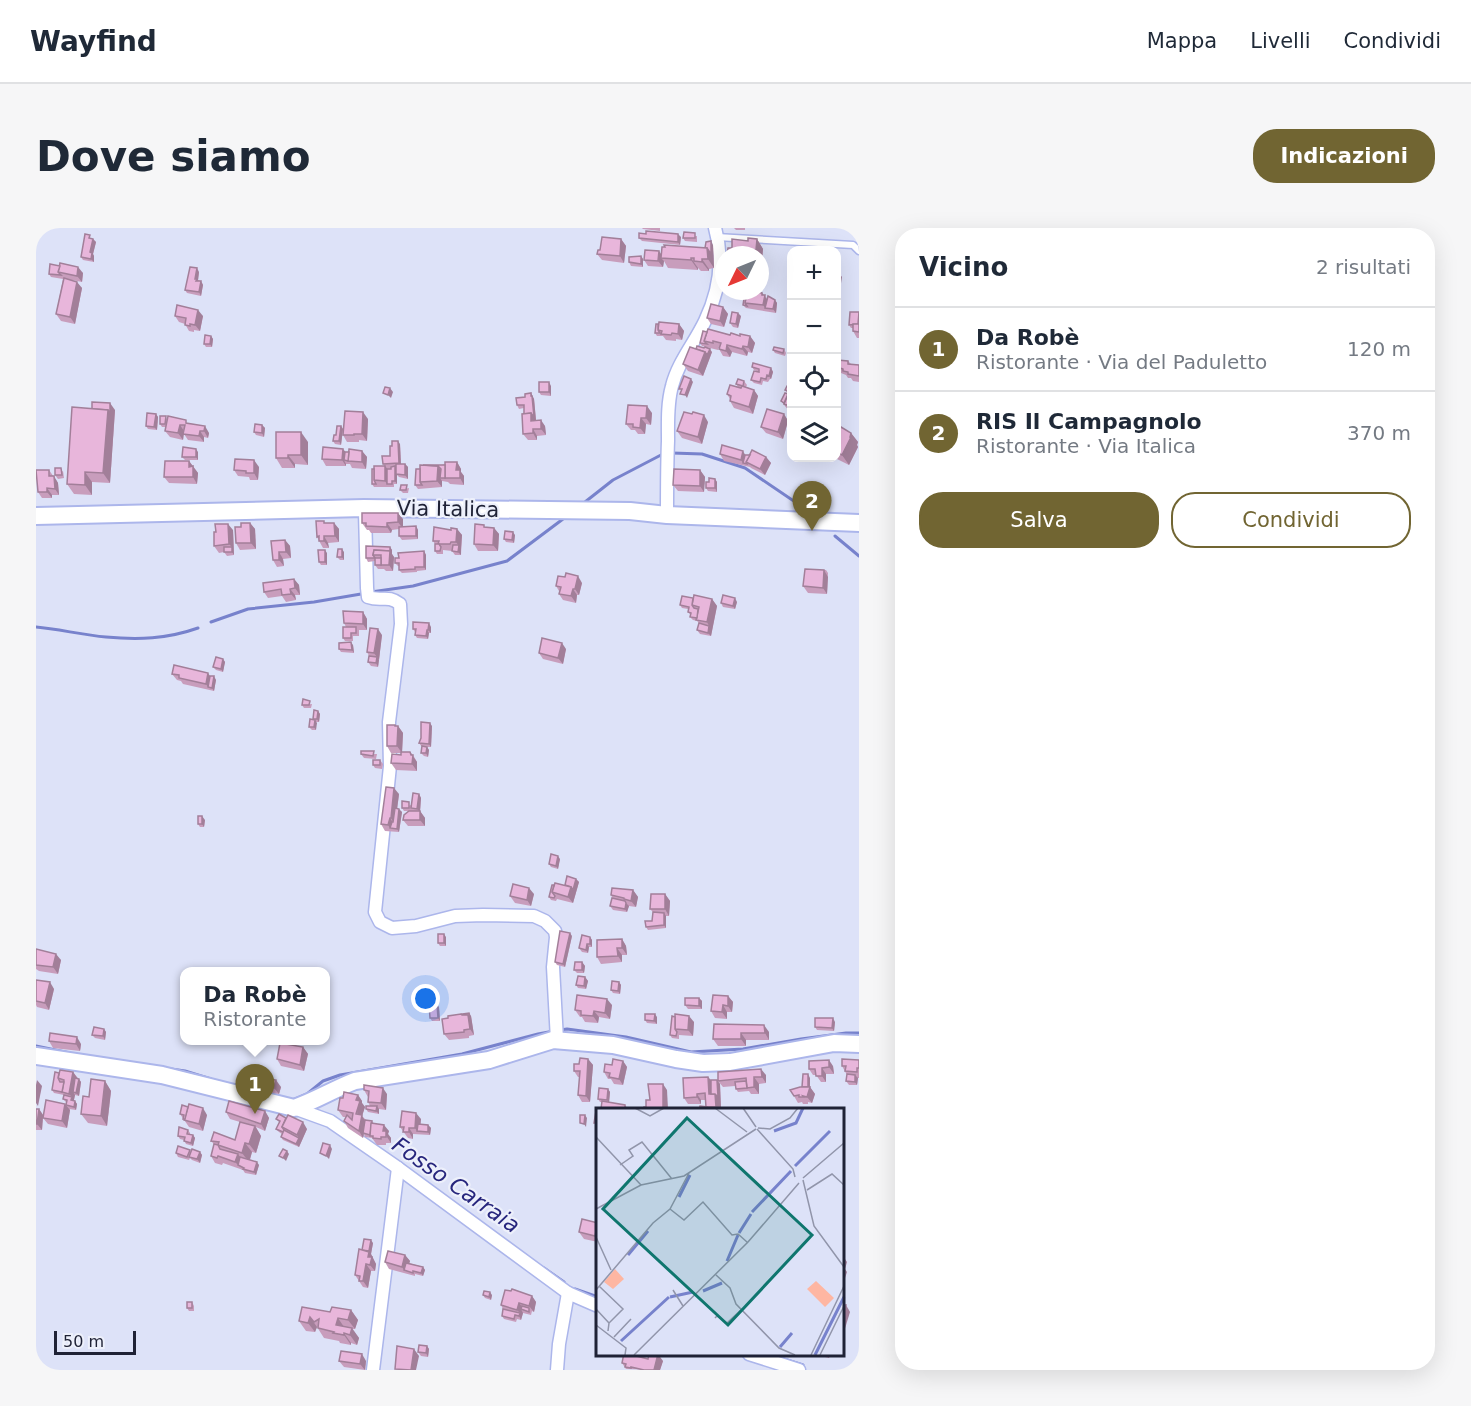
<!DOCTYPE html>
<html lang="it">
<head>
<meta charset="utf-8">
<style>
	:root { --surface:#fff; --page:#f6f6f7; --text:#1f2937; --muted:#747a83; --line:#e0e1e3; --accent:#716532 }
	body { margin:0; font-family:"DejaVu Sans",sans-serif; background:var(--page); color:var(--text) }
	.controls { position:absolute; right:18px; top:18px; display:grid; overflow:hidden; border-radius:12px; box-shadow:0 6px 24px #0002 }
	.controls button { width:54px; height:54px; display:grid; place-items:center; padding:0; border:0; border-bottom:2px solid var(--line); background:var(--surface); color:var(--text); font:30px sans-serif }
	.compass { position:absolute; left:679px; top:18px; width:54px; height:54px; border-radius:50%; background:var(--surface); box-shadow:0 6px 24px #0002; rotate:227deg }
	.scale { position:absolute; left:18px; bottom:15px; width:82px; box-sizing:border-box; padding-left:6px; border:3px solid #1f2236; border-top:0; font-size:16px; line-height:21px; white-space:nowrap; color:#1f2236; -webkit-text-stroke:4px #edf0fb; paint-order:stroke }
	.you { position:absolute; left:390px; top:771px; width:21px; height:21px; margin:-15px; border:4px solid #fff; border-radius:50%; background:#1a73e8; box-shadow:0 0 0 9px #1a73e833 }
	.badge { display:grid; place-items:center; width:39px; height:39px; border-radius:50%; background:var(--accent); color:#fff; font-size:20px; font-weight:700 }
	.pin { position:absolute; translate:-50% -50px; filter:drop-shadow(0 2px 3px #0008) }
	.pin::after { content:''; position:absolute; top:32px; width:21px; height:18px; background:inherit; clip-path:polygon(0 0,100% 0,50% 100%) }
	.popup { position:absolute; left:144px; top:739px; width:150px; height:78px; box-sizing:border-box; display:grid; place-content:center; border-radius:12px; background:var(--surface); filter:drop-shadow(0 2px 4px #0005); font-size:20px; white-space:nowrap; color:var(--muted) }
	.popup b { font-size:22px; color:var(--text) }
	.popup::after { content:''; position:absolute; left:50%; top:100%; margin-left:-12px; border:12px solid transparent; border-top-color:var(--surface) }
	.list { margin:0; padding:0; list-style:none }
	h2 { display:flex; justify-content:space-between; align-items:center; height:78px; margin:0; padding:0 24px; font-size:26px }
	h2 small { font-size:20px; font-weight:400; color:var(--muted) }
	.list li { display:grid; grid-template-columns:39px 1fr auto; gap:18px; align-items:center; box-sizing:border-box; height:84px; padding:0 24px; border-top:2px solid var(--line) }
	.list b { display:block; font-size:22px; white-space:nowrap }
	.list p { margin:0; font-size:20px; white-space:nowrap; color:var(--muted) }
	.list em { font-size:20px; font-style:normal; color:var(--muted) }
	.actions { display:flex; gap:12px; padding:18px 24px }
	.actions a { flex:1; padding:14px 0; border:2px solid var(--accent); border-radius:24px; text-align:center; font-size:21px; color:var(--accent) }
	.actions .main { background:var(--accent); color:#fff }
	.icon { flex:none; width:33px; height:33px; fill:none; stroke:currentColor; stroke-width:2; stroke-linecap:round; stroke-linejoin:round }
	.map { position:relative; flex:none; width:823px; height:1142px; overflow:hidden; border-radius:24px }
	header { display:flex; align-items:center; gap:36px; box-sizing:border-box; height:84px; padding:0 30px; background:var(--surface); border-bottom:2px solid var(--line) }
	header strong { font-size:28px }
	nav { display:flex; gap:33px; margin-inline-start:auto; font-size:21px }
	.intro { display:flex; align-items:center; justify-content:space-between; box-sizing:border-box; height:144px; padding:0 36px }
	h1 { margin:0; font-size:42px }
	.button { padding:15px 27px; border-radius:24px; background:var(--accent); color:#fff; font-size:21px; font-weight:700 }
	main { display:flex; gap:36px; padding:0 36px }
	aside { flex:1; background:var(--surface); border-radius:24px; box-shadow:0 6px 24px #0002 }
	.map>svg:first-child { display:block }
</style>
</head>
<body>
<header>
<strong>Wayfind</strong>
<nav><a>Mappa</a><a>Livelli</a><a>Condividi</a></nav>
</header>
<div class="intro"><h1>Dove siamo</h1><a class="button">Indicazioni</a></div>
<main>
<div class="map">
<svg width="823" height="1142" viewBox="0 0 823 1142">
	<rect width="100%" height="100%" fill="#dde2f8"/>
	<g fill="none" stroke-linecap="round" stroke-linejoin="round">
		<!-- stream -->
		<g stroke="#7782cc" stroke-width="3">
			<polyline points="636,225 666,226 709,240 771,282"/>
			<polyline points="549,274 577,252 625,227"/>
			<polyline points="799,308 823,328"/>
			<polyline points="335,364 377,358 471,333 527,291"/>
			<polyline points="175,394 212,381 278,374 325,366"/>
			<path d="M0,399C23,401 46,407 70,409C102,412 131,411 162,400"/>
			<polyline points="524,802 531,801 590,809 655,824 707,821 765,811 810,805 823,805"/>
			<polyline points="0,818 34,825"/>
			<polyline points="135,841 149,843 175,851"/>
			<polyline points="257,872 271,866 287,853 304,847 426,826 502,806 518,803"/>
			<polyline points="508,1040 528,1054"/>
			<polyline points="539,1061 562,1069"/>
			<polyline points="732,1126 767,1137"/>
		</g>
		<defs>
			<polyline id="lane" points="681,9 817,17 823,23"/>
			<g id="street">
				<path d="M329,284L331,360L332,369C346,374 351,366 364,376L365,396L353,494L354,538L339,684L344,694L356,700L380,698L419,688L447,687L498,688L509,693L519,703L520,709L517,739L521,812"/>
				<path d="M631,287C631,262 631,238 632,213C632,195 631,176 636,158C642,134 658,116 669,93C683,64 688,32 679,0"/>
				<polyline points="258,880 294,893 362,940 532,1065 562,1078"/>
				<polyline points="713,1126 763,1142"/>
				<polyline points="337,1142 362,940"/>
				<polyline points="521,1142 523,1116 532,1065"/>
			</g>
			<g id="secondary">
				<polyline points="0,288 328,280 594,283 631,287 823,295"/>
				<path d="M0,828L126,847L258,880C279,873 298,861 319,853L453,832L517,812L577,817L640,831L667,835L694,834L798,815L823,816"/>
			</g>
		</defs>
		<!-- lane casing -->
		<use href="#lane" stroke="#acb6eb" stroke-width="9"/>
		<!-- street casing -->
		<use href="#street" stroke="#acb6eb" stroke-width="15"/>
		<!-- secondary casing -->
		<use href="#secondary" stroke="#acb6eb" stroke-width="20"/>
		<!-- lane -->
		<use href="#lane" stroke="#fff" stroke-width="6"/>
		<!-- street -->
		<use href="#street" stroke="#fff" stroke-width="12"/>
		<!-- secondary -->
		<use href="#secondary" stroke="#fff" stroke-width="16"/>
	</g>
	<!-- wall -->
	<g fill="#c89dbc">
		<polygon points="606,0 624,0 624,3 607,1"/>
		<polygon points="698,0 709,0 709,2 700,2"/>
		<polygon points="661,8 661,14 649,13 647,10"/>
		<polygon points="645,9 644,17 606,13 603,10"/>
		<polygon points="56,10 60,14 57,26 58,28 58,34 47,32 45,29"/>
		<polygon points="585,11 590,18 588,35 566,32 561,26 564,22"/>
		<polygon points="721,11 727,21 726,32 724,32 724,27 691,27 696,20 712,13"/>
		<polygon points="677,17 678,40 673,41 673,43 665,43 662,40 662,42 632,40 628,33 627,39 612,38 608,32 626,27 669,20"/>
		<polygon points="605,28 607,31 607,39 595,38 593,34"/>
		<polygon points="14,36 47,45 46,54 36,52 46,60 39,96 25,93 20,86 27,51 15,49 13,46"/>
		<polygon points="163,44 162,52 165,53 167,57 165,68 151,65 149,62"/>
		<polygon points="709,64 729,67 731,71 739,72 741,75 740,85 710,80 707,77"/>
		<polygon points="687,79 692,86 688,99 675,96 671,90"/>
		<polygon points="823,84 823,110 821,110 817,103 817,100 815,100 813,97"/>
		<polygon points="139,88 167,88 164,103 158,102 158,104 153,103 149,96 143,94"/>
		<polygon points="705,88 702,100 697,99 694,95"/>
		<polygon points="620,96 643,96 648,103 646,112 640,111 640,113 630,112 627,108 621,108 619,105"/>
		<polygon points="694,107 714,108 719,115 716,125 712,124 711,128 696,124 694,129 687,128 683,121 683,120 682,120 682,122 666,118 664,115"/>
		<polygon points="175,108 177,111 176,119 170,119 168,116"/>
		<polygon points="660,121 676,124 667,148 652,143 647,136"/>
		<polygon points="748,121 750,125 749,128 739,125 737,122"/>
		<polygon points="812,133 815,136 823,137 823,154 817,153 815,150 812,150 810,147 805,145 801,139"/>
		<polygon points="716,139 735,140 737,144 735,151 734,151 732,154 727,153 726,157 718,155 715,152 723,144 718,142"/>
		<polygon points="708,153 711,157 710,159 718,162 722,168 717,186 698,180 694,173 694,171 691,166 705,160 702,159 700,156"/>
		<polygon points="515,158 515,168 505,167 503,164"/>
		<polygon points="756,159 756,184 753,183 745,173 752,166 749,162"/>
		<polygon points="495,165 498,171 500,192 509,198 510,207 501,208 501,212 492,212 487,206 488,180 483,181 481,177 489,169"/>
		<polygon points="56,181 79,182 74,255 56,254 56,267 38,266 31,256"/>
		<polygon points="616,185 615,197 610,196 609,206 602,206 599,202 595,202 590,196"/>
		<polygon points="120,186 122,189 121,202 112,201 110,198"/>
		<polygon points="748,186 752,193 747,211 730,205 725,199"/>
		<polygon points="131,190 153,196 173,205 172,210 168,209 168,214 152,212 148,206 147,212 134,209 129,203 130,199 126,199 124,196"/>
		<polygon points="332,191 331,213 323,212 323,214 311,214 307,207"/>
		<polygon points="672,194 666,216 646,210 641,203"/>
		<polygon points="226,197 229,200 228,209 220,207 218,204"/>
		<polygon points="305,198 307,201 305,217 299,216 297,213"/>
		<polygon points="801,202 803,203 815,205 822,214 821,217 822,219 813,237 799,230 801,230"/>
		<polygon points="272,214 272,237 259,236 259,240 246,240 240,230"/>
		<polygon points="364,216 365,236 369,236 372,239 372,251 363,249 361,247 361,256 358,256 358,259 338,259 336,256 338,241 348,238 347,236"/>
		<polygon points="307,221 309,224 326,223 331,229 330,241 316,240 314,236 310,236 310,238 290,238 286,231"/>
		<polygon points="162,224 162,232 149,232 146,229"/>
		<polygon points="684,226 709,227 730,229 735,235 729,247 715,240 714,239 688,233"/>
		<polygon points="153,233 162,245 161,256 133,255 128,249"/>
		<polygon points="421,234 425,241 425,244 428,248 428,257 414,256 412,254 406,253 406,259 382,261 379,257 384,241"/>
		<polygon points="223,239 222,252 214,252 213,249 202,248 198,242"/>
		<polygon points="13,242 22,255 23,267 16,267 16,270 6,270 2,264"/>
		<polygon points="664,242 669,249 668,264 642,263 637,257"/>
		<polygon points="27,243 28,250 22,251 19,247"/>
		<polygon points="679,251 681,254 681,264 672,263 670,260 673,254"/>
		<polygon points="373,260 372,265 367,265 364,262"/>
		<polygon points="367,291 367,299 380,298 382,302 382,311 366,312 363,308 363,301 356,302 355,305 335,305 333,302 331,302 326,295"/>
		<polygon points="214,295 219,301 220,321 204,322 200,315 205,299"/>
		<polygon points="290,295 298,295 303,301 303,314 292,315 293,320 287,320 281,309"/>
		<polygon points="450,299 458,300 463,306 462,323 442,323 438,316"/>
		<polygon points="421,301 426,307 425,327 419,327 416,323 407,322 407,326 401,326 399,323 399,316 397,313 415,302"/>
		<polygon points="197,302 198,327 191,328 188,324 183,325 178,318"/>
		<polygon points="479,307 478,315 470,314 468,311"/>
		<polygon points="249,312 254,318 255,330 247,331 248,338 241,339 237,332"/>
		<polygon points="354,319 356,322 356,326 358,329 357,343 350,343 348,341 342,341 339,337 339,333 332,334 330,330"/>
		<polygon points="388,323 390,327 390,342 381,343 381,344 366,345 363,342 363,338 362,338 359,335"/>
		<polygon points="308,324 308,332 304,332 301,329"/>
		<polygon points="291,325 291,337 285,337 283,334"/>
		<polygon points="779,342 790,342 792,345 791,366 772,365 767,358"/>
		<polygon points="258,351 263,357 264,367 259,367 260,372 250,374 246,368 232,370 228,364"/>
		<polygon points="546,355 543,367 541,367 540,375 527,372 523,366 523,363 520,358"/>
		<polygon points="676,371 681,378 675,408 664,406 661,402 663,395 661,393 657,392 654,389 655,387 652,384 652,381 646,380 644,377"/>
		<polygon points="701,374 699,381 687,379 685,375"/>
		<polygon points="327,384 331,391 331,402 323,402 323,408 317,408 317,413 309,413 307,410 310,399 308,395"/>
		<polygon points="395,399 395,405 393,405 392,411 381,410 379,407 379,404 377,401"/>
		<polygon points="346,407 342,439 335,438 332,434 333,428 331,424"/>
		<polygon points="317,417 318,425 305,424 303,421"/>
		<polygon points="530,421 527,436 507,431 503,425"/>
		<polygon points="187,431 189,434 187,444 180,442 177,439"/>
		<polygon points="136,446 174,448 180,452 178,463 147,456 145,453 141,452"/>
		<polygon points="276,476 275,480 268,480 266,477"/>
		<polygon points="282,483 284,486 283,494 280,494 280,502 276,502 273,499"/>
		<polygon points="359,497 360,498 362,498 367,505 366,524 374,524 377,527 381,534 381,543 360,542 355,535 365,527 365,525 355,525 351,518"/>
		<polygon points="396,498 395,519 391,519 393,522 392,529 388,528 385,525 386,519 383,515"/>
		<polygon points="325,526 341,526 340,531 328,530"/>
		<polygon points="344,532 347,536 346,541 339,540 337,537"/>
		<polygon points="363,566 361,581 366,584 363,604 349,603 345,596"/>
		<polygon points="383,566 385,570 384,583 389,590 389,598 372,598 367,592 372,583 368,583 366,580 375,577"/>
		<polygon points="169,592 168,599 164,599 162,596"/>
		<polygon points="524,631 522,641 515,639 513,636"/>
		<polygon points="540,651 543,654 537,675 521,671 520,673 515,672 513,669 518,657 529,657"/>
		<polygon points="597,662 602,669 600,679 593,678 591,684 577,682 574,678 577,671 575,667"/>
		<polygon points="498,666 495,678 479,675 474,668"/>
		<polygon points="629,666 634,673 633,688 630,688 630,700 612,702 610,699 616,693 617,684 614,681"/>
		<polygon points="536,708 529,739 521,737 519,734"/>
		<polygon points="410,709 410,718 404,718 402,715"/>
		<polygon points="554,709 556,712 556,719 553,719 552,725 546,724 543,720"/>
		<polygon points="586,711 590,718 591,727 586,727 586,734 565,736 561,729"/>
		<polygon points="0,721 25,732 22,746 3,743 0,741"/>
		<polygon points="546,734 549,738 548,745 541,745 538,742"/>
		<polygon points="549,749 552,753 550,761 542,760 540,757"/>
		<polygon points="0,752 18,761 13,782 1,779 0,777"/>
		<polygon points="583,754 585,757 584,766 577,765 575,762"/>
		<polygon points="692,768 697,774 696,784 691,784 691,791 679,790 675,783"/>
		<polygon points="663,770 666,773 666,781 652,781 649,777"/>
		<polygon points="576,777 574,791 563,789 562,795 549,794 546,789 544,789 539,782"/>
		<polygon points="403,779 404,793 396,793 394,790"/>
		<polygon points="425,786 427,787 435,788 438,807 433,808 433,810 413,812 408,806 408,791"/>
		<polygon points="636,788 658,794 657,808 643,807 643,811 636,810 634,807"/>
		<polygon points="621,789 621,796 611,795 609,792"/>
		<polygon points="799,794 798,803 781,802 779,799"/>
		<polygon points="678,796 733,804 733,812 710,812 710,818 682,818 677,811"/>
		<polygon points="68,801 70,804 69,812 59,810 56,807"/>
		<polygon points="13,813 45,816 44,823 17,820"/>
		<polygon points="267,819 272,826 268,843 245,838 241,831"/>
		<polygon points="552,831 557,837 554,874 546,874 542,867 544,849 542,849 538,843 543,836"/>
		<polygon points="823,832 823,850 822,850 821,857 813,857 810,853 811,847 806,838"/>
		<polygon points="587,833 591,839 587,857 578,856 575,851 572,851 568,844 576,837"/>
		<polygon points="797,838 798,846 790,846 790,854 785,854 780,847 777,847 773,841"/>
		<polygon points="37,844 45,854 43,868 39,867 38,872 41,876 40,882 33,881 34,882 31,900 12,896 7,890 6,902 0,902 0,881 3,881 7,887 30,877 30,874 27,871 28,867 18,865 16,862 23,845"/>
		<polygon points="730,847 730,855 723,856 723,866 715,866 713,863 702,864 700,861 699,858 687,859 682,853"/>
		<polygon points="672,849 675,852 681,852 684,856 685,881 671,881 670,872 665,872 665,876 652,876 648,870"/>
		<polygon points="774,850 774,859 779,866 776,875 772,874 772,876 767,876 766,874 762,875 758,868"/>
		<polygon points="208,852 245,859 243,866 215,861"/>
		<polygon points="69,853 75,863 71,898 52,895 45,886 53,869"/>
		<polygon points="572,861 574,864 573,874 589,877 592,881 565,881 566,874 564,874 562,871"/>
		<polygon points="328,862 351,866 350,882 343,881 343,886 332,884 330,881 334,878 332,874 332,869"/>
		<polygon points="322,867 326,873 326,875 329,879 326,888 330,892 336,893 338,896 353,903 352,906 355,910 355,915 350,915 350,917 341,917 336,910 329,909 328,906 327,910 312,900 308,893 310,889 307,889 302,882 307,870"/>
		<polygon points="229,883 233,890 229,903 220,899 225,908 220,925 216,924 214,932 223,937 220,947 209,945 207,942 187,935 186,937 179,935 175,928 178,916 175,913 199,912 204,894 194,891 190,884"/>
		<polygon points="144,886 171,887 167,903 153,899"/>
		<polygon points="240,891 271,901 263,919 247,912 245,909 246,906 243,904 240,901 244,895"/>
		<polygon points="385,891 384,896 392,897 395,900 394,907 377,906 377,911 372,910 364,899"/>
		<polygon points="152,902 154,905 154,906 157,907 159,910 157,918 150,916 148,912 144,911 142,908"/>
		<polygon points="154,922 155,924 164,924 166,927 164,935 156,932 154,930 153,932 142,929 140,925"/>
		<polygon points="562,996 562,1014 548,1011 543,1004"/>
		<polygon points="337,1015 335,1026 340,1036 339,1043 335,1043 332,1060 327,1059 319,1047 326,1022"/>
		<polygon points="369,1027 374,1033 373,1035 387,1039 389,1042 387,1048 379,1046 379,1048 353,1041 349,1034"/>
		<polygon points="447,1067 456,1067 455,1072 449,1070"/>
		<polygon points="496,1068 500,1074 498,1084 496,1083 495,1087 487,1085 485,1092 481,1091 480,1094 468,1091 466,1088 467,1081 465,1077"/>
		<polygon points="156,1074 158,1078 158,1083 153,1083 151,1080"/>
		<polygon points="315,1082 322,1092 319,1101 316,1101 323,1110 321,1117 315,1115 315,1117 304,1115 303,1113 288,1110 281,1099 279,1104 270,1103 263,1093 294,1084"/>
		<polygon points="391,1118 393,1121 392,1129 385,1128 382,1124"/>
		<polygon points="588,1125 601,1125 601,1128 627,1133 624,1142 590,1141 586,1135"/>
		<polygon points="777,1125 794,1125 793,1130 777,1126"/>
		<polygon points="303,1133 330,1133 329,1142 308,1139"/>
	</g>
	<!-- shaded-wall -->
	<g fill="#a27f99">
		<polygon points="642,6 645,9 644,17 642,14"/>
		<polygon points="57,11 60,14 57,26 58,28 58,34 55,31 54,24"/>
		<polygon points="585,11 590,18 588,35 584,28"/>
		<polygon points="721,11 727,21 726,32 724,27 720,22"/>
		<polygon points="675,13 677,17 678,40 672,31 671,20"/>
		<polygon points="623,23 628,30 625,30 628,33 627,39 622,33"/>
		<polygon points="605,28 607,31 607,39 605,36"/>
		<polygon points="655,30 662,40 662,42 655,32"/>
		<polygon points="666,31 673,41 673,43 666,34"/>
		<polygon points="42,39 47,45 46,54 41,48"/>
		<polygon points="161,40 163,44 162,52 163,54 162,56 159,51"/>
		<polygon points="801,43 806,49 803,68 801,64"/>
		<polygon points="165,53 167,57 165,68 163,64"/>
		<polygon points="41,54 46,60 39,96 34,89"/>
		<polygon points="726,65 733,74 729,80 731,83 727,77"/>
		<polygon points="739,72 741,75 740,85 737,81"/>
		<polygon points="687,79 692,86 688,99 684,93"/>
		<polygon points="162,82 167,88 164,103 159,97"/>
		<polygon points="702,85 705,88 702,100 700,96"/>
		<polygon points="643,96 648,103 646,112 642,106"/>
		<polygon points="175,108 177,111 176,119 174,116"/>
		<polygon points="714,108 719,115 716,125 712,119"/>
		<polygon points="801,110 802,112 801,126"/>
		<polygon points="691,117 696,124 694,129 690,123"/>
		<polygon points="707,118 712,124 711,128 706,121"/>
		<polygon points="674,121 676,124 667,148 662,142 669,124"/>
		<polygon points="735,140 737,144 735,151 733,148"/>
		<polygon points="655,151 657,154 651,170 649,167"/>
		<polygon points="513,154 515,158 515,168 513,164"/>
		<polygon points="354,160 357,164 355,170 352,167"/>
		<polygon points="718,162 722,168 717,186 713,179"/>
		<polygon points="495,165 498,171 500,192 495,193"/>
		<polygon points="74,175 79,182 74,255 67,245 72,182"/>
		<polygon points="611,178 616,185 615,197 610,190"/>
		<polygon points="327,184 332,191 331,213 326,206"/>
		<polygon points="120,186 122,189 121,202 118,199"/>
		<polygon points="748,186 752,193 747,211 742,204"/>
		<polygon points="668,187 672,194 666,216 662,209"/>
		<polygon points="605,190 610,196 609,206 604,200"/>
		<polygon points="505,192 509,198 510,207 505,201"/>
		<polygon points="144,197 148,203 147,212 142,205"/>
		<polygon points="226,197 229,200 228,209 226,205"/>
		<polygon points="169,198 173,205 172,210 168,203"/>
		<polygon points="305,198 307,201 305,217 303,213"/>
		<polygon points="497,201 501,208 501,212 497,205"/>
		<polygon points="164,203 168,209 168,214 163,208"/>
		<polygon points="265,204 272,214 272,237 265,227"/>
		<polygon points="815,205 822,214 821,217 822,219 813,237 806,227"/>
		<polygon points="362,213 364,216 365,238 363,235"/>
		<polygon points="160,221 162,224 162,232 160,229"/>
		<polygon points="307,221 312,227 308,232 310,236 310,238 306,232"/>
		<polygon points="326,223 331,229 330,241 326,234"/>
		<polygon points="707,223 711,230 707,235 705,232"/>
		<polygon points="252,227 259,236 259,240 252,230"/>
		<polygon points="730,229 735,235 729,247 724,241"/>
		<polygon points="218,232 223,239 222,252 218,245"/>
		<polygon points="153,233 162,245 161,256 157,249 153,239"/>
		<polygon points="421,234 425,241 425,244 428,248 428,257 424,250 420,242"/>
		<polygon points="369,236 372,239 372,251 369,247"/>
		<polygon points="349,238 354,244 351,256 349,253"/>
		<polygon points="359,238 361,241 361,256 359,253"/>
		<polygon points="402,238 406,244 404,250 406,253 406,259 401,253"/>
		<polygon points="664,242 669,249 668,264 664,258"/>
		<polygon points="49,244 56,254 56,267 49,257"/>
		<polygon points="18,248 22,255 23,267 19,261"/>
		<polygon points="679,251 681,254 681,264 679,260"/>
		<polygon points="11,260 16,267 16,270 11,264"/>
		<polygon points="362,285 367,291 367,301 362,294"/>
		<polygon points="214,295 219,301 220,321 215,315"/>
		<polygon points="298,295 303,301 303,314 299,308"/>
		<polygon points="351,295 356,302 355,305 351,299"/>
		<polygon points="192,296 197,302 198,327 196,324 196,319 193,316"/>
		<polygon points="380,298 382,302 382,311 380,308"/>
		<polygon points="458,300 463,306 462,323 457,317"/>
		<polygon points="421,301 426,307 425,321 420,314"/>
		<polygon points="477,304 479,307 478,315 476,312"/>
		<polygon points="288,308 292,315 293,320 288,313"/>
		<polygon points="249,312 254,318 255,330 250,324"/>
		<polygon points="423,317 425,320 425,327 422,324"/>
		<polygon points="354,319 356,322 356,326 358,329 357,343 353,337"/>
		<polygon points="306,321 308,324 308,332 306,329"/>
		<polygon points="289,322 291,325 291,337 289,334"/>
		<polygon points="388,323 390,327 390,342 388,339"/>
		<polygon points="243,324 247,331 248,338 243,332"/>
		<polygon points="788,342 792,349 791,366 787,360"/>
		<polygon points="542,348 546,355 543,367 539,361"/>
		<polygon points="258,351 263,357 264,367 259,360"/>
		<polygon points="254,361 259,367 260,372 255,366"/>
		<polygon points="537,361 541,367 540,375 535,368"/>
		<polygon points="699,370 701,374 699,381 697,378"/>
		<polygon points="676,371 681,378 675,408 672,405 673,398 671,394"/>
		<polygon points="327,384 331,391 331,402 327,396"/>
		<polygon points="393,395 395,399 395,405 392,402"/>
		<polygon points="342,401 346,407 343,432 338,425"/>
		<polygon points="391,402 393,405 392,411 390,408"/>
		<polygon points="315,414 317,417 318,425 316,422"/>
		<polygon points="526,415 530,421 527,436 522,430"/>
		<polygon points="341,429 343,432 342,439 340,435"/>
		<polygon points="187,431 189,434 187,444 185,441"/>
		<polygon points="172,445 176,451 172,459 170,456"/>
		<polygon points="178,448 180,452 178,463 176,460"/>
		<polygon points="282,483 284,486 283,494 281,491"/>
		<polygon points="279,492 281,495 280,502 278,499"/>
		<polygon points="394,495 396,498 395,519 393,516"/>
		<polygon points="359,497 362,501 362,498 367,505 366,525 361,518"/>
		<polygon points="391,519 393,522 392,529 390,525"/>
		<polygon points="374,524 381,534 381,543 376,536"/>
		<polygon points="358,560 363,566 359,597 355,590"/>
		<polygon points="383,566 385,570 384,584 381,581"/>
		<polygon points="363,581 366,584 363,604 361,601"/>
		<polygon points="384,583 389,590 389,598 384,592"/>
		<polygon points="166,588 169,592 168,599 166,596"/>
		<polygon points="354,590 358,596 354,600 352,597"/>
		<polygon points="522,628 524,631 522,641 520,638"/>
		<polygon points="540,651 543,654 537,675 532,669 535,659"/>
		<polygon points="493,660 498,666 495,678 491,672"/>
		<polygon points="597,662 602,669 600,679 595,673"/>
		<polygon points="629,666 634,673 633,688 629,681"/>
		<polygon points="590,675 593,678 591,684 589,681"/>
		<polygon points="628,685 630,688 630,700 628,697"/>
		<polygon points="534,705 536,708 529,739 527,736"/>
		<polygon points="408,706 410,709 410,718 408,715"/>
		<polygon points="554,709 556,712 556,719 554,716"/>
		<polygon points="586,711 590,718 591,727 586,720"/>
		<polygon points="551,716 553,719 552,725 550,722"/>
		<polygon points="581,720 586,727 586,734 582,728"/>
		<polygon points="20,726 25,732 22,746 17,739"/>
		<polygon points="546,734 549,738 548,745 546,742"/>
		<polygon points="549,749 552,753 550,761 548,758"/>
		<polygon points="14,754 18,761 13,782 9,775"/>
		<polygon points="583,754 585,757 584,766 582,763"/>
		<polygon points="692,768 697,774 696,784 692,778"/>
		<polygon points="663,770 666,773 666,781 663,778"/>
		<polygon points="571,771 576,777 574,791 569,785"/>
		<polygon points="401,776 403,779 404,793 402,790"/>
		<polygon points="687,777 691,784 691,791 686,784"/>
		<polygon points="558,783 563,789 562,795 557,788"/>
		<polygon points="433,785 435,788 438,807 434,801 432,787"/>
		<polygon points="619,786 621,789 621,796 618,793"/>
		<polygon points="653,788 658,794 657,808 652,802"/>
		<polygon points="797,790 799,794 798,803 796,800"/>
		<polygon points="728,797 733,804 733,812 729,805"/>
		<polygon points="68,801 70,804 69,812 67,808"/>
		<polygon points="705,805 710,812 710,818 705,811"/>
		<polygon points="41,809 45,816 44,823 40,816"/>
		<polygon points="267,819 272,826 268,843 264,837"/>
		<polygon points="552,831 557,837 554,874 550,868"/>
		<polygon points="793,832 797,838 798,846 793,839"/>
		<polygon points="587,833 591,839 587,857 583,851"/>
		<polygon points="786,840 790,846 790,854 786,848"/>
		<polygon points="725,841 730,847 730,855 726,849"/>
		<polygon points="37,844 42,851 37,864 39,867 37,876 35,872 36,869 33,866"/>
		<polygon points="772,846 774,850 774,859 779,866 776,875 771,869"/>
		<polygon points="819,847 822,850 821,857 819,854"/>
		<polygon points="672,849 677,855 677,869 673,866"/>
		<polygon points="718,849 723,856 723,866 718,859"/>
		<polygon points="43,851 45,854 43,868 40,865"/>
		<polygon points="1,852 6,858 2,878 0,875 0,857"/>
		<polygon points="240,852 245,859 243,866 238,860"/>
		<polygon points="681,852 684,856 685,881 682,881 680,879 679,866"/>
		<polygon points="69,853 75,863 71,898 65,888"/>
		<polygon points="627,856 631,862 632,881 627,881"/>
		<polygon points="347,860 351,866 350,882 345,875"/>
		<polygon points="572,861 574,864 573,875 571,872"/>
		<polygon points="661,866 665,872 665,876 661,869"/>
		<polygon points="322,867 326,873 326,875 329,879 326,888 330,894 327,910 323,903 320,872"/>
		<polygon points="39,873 41,876 40,882 38,879"/>
		<polygon points="29,876 34,882 31,900 26,893"/>
		<polygon points="341,878 343,881 343,886 340,883"/>
		<polygon points="167,880 171,887 167,903 163,896"/>
		<polygon points="3,881 7,887 6,902 1,896"/>
		<polygon points="229,883 233,890 229,903 225,896"/>
		<polygon points="380,885 385,891 384,903 381,903 379,900"/>
		<polygon points="549,887 551,890 550,899 548,896"/>
		<polygon points="267,894 271,901 263,919 260,916 263,910 261,907"/>
		<polygon points="348,897 353,903 352,906 355,910 355,915 347,903"/>
		<polygon points="392,897 395,900 394,907 392,904"/>
		<polygon points="219,898 225,908 220,925 213,916"/>
		<polygon points="373,900 377,906 377,911 373,904"/>
		<polygon points="157,907 159,910 157,918 155,915"/>
		<polygon points="209,915 216,924 213,934 206,925"/>
		<polygon points="294,917 296,921 293,931 290,928"/>
		<polygon points="251,923 253,926 250,933 247,930"/>
		<polygon points="164,924 166,927 164,935 161,931"/>
		<polygon points="202,926 206,932 202,937 199,934"/>
		<polygon points="221,934 223,937 220,947 218,944"/>
		<polygon points="562,996 562,1013 559,1008"/>
		<polygon points="335,1012 337,1015 335,1026 340,1036 339,1043 334,1037 332,1026"/>
		<polygon points="369,1027 374,1033 371,1043 368,1042 370,1045 366,1039"/>
		<polygon points="807,1028 811,1034 809,1041 811,1044 808,1053 807,1050"/>
		<polygon points="330,1036 335,1043 332,1060 327,1053"/>
		<polygon points="387,1039 389,1042 387,1048 385,1045"/>
		<polygon points="454,1064 456,1067 455,1072 453,1069"/>
		<polygon points="496,1068 500,1074 498,1084 493,1078"/>
		<polygon points="483,1075 488,1081 485,1081 487,1085 485,1092 483,1088 484,1085 481,1082"/>
		<polygon points="810,1077 814,1084 807,1107 807,1087"/>
		<polygon points="315,1082 322,1092 319,1101 312,1092"/>
		<polygon points="274,1089 281,1099 279,1104 272,1095"/>
		<polygon points="302,1090 308,1099 300,1097"/>
		<polygon points="316,1100 323,1110 321,1117 314,1107"/>
		<polygon points="308,1105 315,1115 315,1117 308,1107"/>
		<polygon points="391,1118 393,1121 392,1129 390,1125"/>
		<polygon points="378,1121 383,1128 380,1142 375,1142"/>
		<polygon points="790,1125 794,1125 793,1130"/>
		<polygon points="326,1126 330,1133 329,1142 324,1136"/>
		<polygon points="622,1126 627,1133 624,1142 618,1142"/>
	</g>
	<!-- building -->
	<g fill="#e8b6db" stroke="#a27f99" stroke-width="1.5">
		<polygon points="610,3 642,6 642,14 603,10 603,5 610,6"/>
		<polygon points="648,4 659,5 659,10 647,10"/>
		<polygon points="49,6 54,7 53,10 57,11 54,24 56,25 55,31 45,29"/>
		<polygon points="566,9 585,11 584,28 561,26 562,22 564,22"/>
		<polygon points="712,10 721,11 720,22 715,22 715,27 691,27 692,20 696,20 696,11 712,13"/>
		<polygon points="675,13 675,26 671,20 669,20 670,14"/>
		<polygon points="628,17 671,20 672,31 666,31 666,34 658,33 658,30 655,30 655,32 625,30 626,19 629,19"/>
		<polygon points="609,22 623,23 622,33 608,32"/>
		<polygon points="605,28 605,36 593,34 593,29"/>
		<polygon points="24,35 42,39 41,48 22,44"/>
		<polygon points="14,36 24,38 22,44 25,47 13,46"/>
		<polygon points="154,39 161,40 159,51 161,51 160,53 165,53 163,64 149,62"/>
		<polygon points="28,50 41,54 34,89 20,86"/>
		<polygon points="711,63 726,65 726,67 729,67 727,77 709,75"/>
		<polygon points="709,64 711,64 709,75 711,78 707,77"/>
		<polygon points="732,68 739,72 737,81 729,80"/>
		<polygon points="675,76 687,79 684,93 671,90"/>
		<polygon points="141,77 162,82 159,97 154,96 154,98 149,97 150,90 139,88"/>
		<polygon points="696,84 702,85 700,96 694,95"/>
		<polygon points="814,84 823,84 822,96 813,97"/>
		<polygon points="623,94 643,96 642,106 636,105 635,107 625,106 626,103 622,102"/>
		<polygon points="620,96 622,96 622,102 624,105 619,105"/>
		<polygon points="817,96 823,96 823,104 817,103"/>
		<polygon points="672,101 694,107 695,105 704,108 704,106 714,108 712,119 707,118 706,121 691,117 690,123 683,121 685,115 677,113 677,115 668,113"/>
		<polygon points="667,103 671,104 668,113 671,116 664,115"/>
		<polygon points="169,107 175,108 174,116 168,116"/>
		<polygon points="661,118 668,120 669,119 674,121 671,127 669,124 660,121"/>
		<polygon points="654,119 669,124 662,142 647,136"/>
		<polygon points="738,119 748,121 747,125 737,122"/>
		<polygon points="801,132 812,133 812,136 823,137 823,148 812,146 812,144 807,143 807,141 801,139"/>
		<polygon points="717,135 735,140 733,148 731,147 730,151 725,150 724,154 715,152 718,143 723,144 723,141 716,139"/>
		<polygon points="648,148 655,151 649,167 644,166 646,161 643,161"/>
		<polygon points="702,151 708,153 707,158 700,156"/>
		<rect x="503" y="154" width="10" height="10"/>
		<polygon points="694,157 705,160 706,158 718,162 713,179 694,173 695,168 691,166"/>
		<polygon points="751,158 756,159 756,164 749,162"/>
		<polygon points="349,159 354,160 352,167 347,165"/>
		<polygon points="753,164 756,165 756,179 748,176"/>
		<polygon points="495,165 495,168 496,168 498,189 495,185 488,186 488,177 481,177 480,170 489,169 489,166"/>
		<polygon points="749,165 752,166 748,175 745,173"/>
		<polygon points="56,174 74,175 74,185 72,182 56,181"/>
		<polygon points="592,177 611,178 610,190 605,190 604,200 597,199 597,196 590,196"/>
		<polygon points="36,179 72,182 67,245 49,244 49,257 31,256"/>
		<polygon points="731,181 748,186 742,204 725,199"/>
		<polygon points="309,183 327,184 326,206 318,206 318,207 307,207"/>
		<polygon points="648,184 656,186 657,184 668,187 662,209 641,203"/>
		<polygon points="111,185 120,186 118,199 110,198"/>
		<polygon points="495,185 495,193 505,192 505,201 497,201 497,205 487,206 486,186"/>
		<polygon points="124,188 130,188 129,196 124,196"/>
		<polygon points="132,188 150,192 150,195 169,198 168,203 164,203 163,208 147,206 149,197 144,197 142,205 129,203"/>
		<polygon points="219,196 226,197 226,205 218,204"/>
		<polygon points="301,198 305,198 303,213 297,213 298,207 300,207"/>
		<polygon points="805,199 815,205 814,209 815,209 806,227 801,224 801,202 803,203"/>
		<polygon points="240,204 265,204 265,227 252,227 252,230 240,230"/>
		<polygon points="356,213 362,213 363,235 347,236 346,228 354,228 354,218 356,218"/>
		<polygon points="686,217 707,223 705,232 684,226"/>
		<polygon points="147,219 160,221 160,229 146,229"/>
		<polygon points="287,219 307,221 306,232 286,231"/>
		<polygon points="313,221 326,223 326,234 312,233"/>
		<polygon points="716,222 730,229 724,241 710,234"/>
		<polygon points="309,224 313,224 312,233 308,232"/>
		<polygon points="709,227 714,227 710,234 711,236 707,235"/>
		<polygon points="199,231 218,232 218,245 210,245 210,243 198,242"/>
		<polygon points="129,233 153,233 153,239 157,238 157,249 128,249"/>
		<polygon points="409,234 421,234 420,242 424,242 424,250 409,250"/>
		<polygon points="360,236 369,236 369,247 360,246"/>
		<polygon points="384,237 402,238 401,253 384,254"/>
		<polygon points="387,237 409,237 409,250 404,250 405,241 402,238"/>
		<polygon points="338,238 349,238 349,253 338,252"/>
		<polygon points="359,238 359,253 356,253 356,256 351,256 351,241 355,241 355,239"/>
		<polygon points="19,240 25,240 26,247 19,247"/>
		<polygon points="336,241 338,241 338,252 340,256 336,256"/>
		<polygon points="380,241 384,241 384,254 386,257 379,257"/>
		<polygon points="638,241 664,242 664,258 637,257"/>
		<polygon points="0,242 13,242 13,248 18,248 19,261 11,260 11,264 2,264"/>
		<polygon points="673,250 679,251 679,260 670,260 670,254 673,254"/>
		<polygon points="365,257 371,257 370,262 364,262"/>
		<polygon points="326,285 362,285 362,294 351,295 351,299 330,298 330,295 326,295"/>
		<polygon points="280,293 288,293 288,295 298,295 299,308 288,308 288,313 283,313 283,308 281,309"/>
		<polygon points="205,295 214,295 215,315 200,315 199,299 205,299"/>
		<polygon points="179,296 192,296 193,316 178,318 178,304 180,304"/>
		<polygon points="439,296 448,297 448,299 458,300 457,317 438,316"/>
		<polygon points="380,298 380,308 363,308 363,299"/>
		<polygon points="398,299 415,302 415,300 421,301 420,314 415,314 414,316 402,316 403,313 397,313"/>
		<polygon points="469,303 477,304 476,312 468,311"/>
		<polygon points="249,312 250,324 243,324 243,332 237,332 235,313"/>
		<polygon points="399,316 403,316 405,319 404,323 399,323"/>
		<polygon points="417,317 423,317 422,324 416,323"/>
		<polygon points="330,318 354,319 354,323 338,322 337,327 339,330 330,330"/>
		<rect x="188" y="319" width="8" height="5"/>
		<polygon points="302,321 306,321 306,329 301,329"/>
		<polygon points="282,322 289,322 289,334 283,334"/>
		<polygon points="338,322 354,323 353,337 345,337 345,327 337,327"/>
		<polygon points="388,323 388,339 379,339 379,341 363,342 363,335 359,335 359,330 363,330 362,325"/>
		<rect x="339" y="330" width="6" height="7"/>
		<polygon points="769,341 788,342 787,360 767,358"/>
		<polygon points="530,345 542,348 539,361 537,361 535,368 523,366 525,359 520,358 522,348 529,349"/>
		<polygon points="258,351 259,360 254,361 255,366 246,367 245,361 228,364 227,355"/>
		<polygon points="658,367 676,371 671,394 660,392 663,379 656,377"/>
		<polygon points="687,367 699,370 697,378 685,375"/>
		<polygon points="646,368 657,370 656,377 658,380 662,381 661,390 654,389 655,385 652,384 653,379 644,377"/>
		<polygon points="307,383 327,384 327,396 308,395"/>
		<polygon points="377,394 393,395 392,402 391,402 390,408 379,407 380,401 377,401"/>
		<polygon points="663,395 673,398 672,405 661,402"/>
		<polygon points="307,399 320,399 320,405 315,405 315,410 307,410"/>
		<polygon points="334,400 342,401 338,425 331,424"/>
		<polygon points="506,410 526,415 522,430 503,425"/>
		<polygon points="315,414 316,422 303,421 303,415"/>
		<polygon points="333,428 341,429 340,435 332,434"/>
		<polygon points="180,429 187,431 185,441 177,439"/>
		<polygon points="138,437 172,445 170,456 143,450 143,447 136,446"/>
		<polygon points="174,448 178,448 176,460 172,459"/>
		<polygon points="267,471 274,473 273,477 266,477"/>
		<polygon points="278,482 282,483 281,491 277,491"/>
		<polygon points="274,491 279,492 278,499 273,499"/>
		<polygon points="385,494 394,495 393,516 383,515 385,510"/>
		<polygon points="351,497 359,497 359,498 362,498 361,518 351,518"/>
		<polygon points="386,518 391,519 390,525 385,525"/>
		<polygon points="325,523 338,523 337,528 325,526"/>
		<polygon points="365,524 374,524 375,527 377,527 376,536 355,535 356,526 365,527"/>
		<rect x="337" y="532" width="7" height="5"/>
		<polygon points="350,559 358,560 355,590 354,590 352,597 345,596"/>
		<polygon points="377,565 383,566 381,581 375,580"/>
		<polygon points="366,573 373,574 373,580 366,580"/>
		<polygon points="359,580 363,581 361,601 354,600 356,594 357,594"/>
		<polygon points="373,583 384,583 384,592 367,592 368,587"/>
		<rect x="162" y="588" width="4" height="8"/>
		<polygon points="515,626 522,628 520,638 513,636"/>
		<polygon points="531,648 540,651 537,662 535,659 529,657"/>
		<polygon points="519,655 535,659 532,669 516,664"/>
		<polygon points="477,656 493,660 491,672 474,668"/>
		<polygon points="516,657 518,657 516,664 519,668 518,670 513,669"/>
		<polygon points="576,660 597,662 595,673 588,671 588,670 575,667"/>
		<polygon points="615,666 629,666 629,681 614,681"/>
		<polygon points="576,670 589,673 590,675 589,681 574,678"/>
		<polygon points="617,684 628,685 628,697 610,699 609,693 616,693"/>
		<polygon points="524,703 534,705 527,736 519,734"/>
		<rect x="402" y="706" width="6" height="9"/>
		<polygon points="546,707 554,709 554,716 551,716 550,722 543,720"/>
		<polygon points="586,711 586,720 581,720 582,728 561,729 561,712"/>
		<polygon points="0,721 20,726 17,739 0,737"/>
		<polygon points="539,734 546,734 546,742 538,742"/>
		<polygon points="542,748 549,749 548,758 540,757"/>
		<polygon points="0,752 14,754 9,775 0,773"/>
		<polygon points="576,753 583,754 582,763 575,762"/>
		<polygon points="541,767 571,771 569,785 558,783 557,788 545,787 545,783 539,782"/>
		<polygon points="677,767 692,768 692,778 687,777 686,784 675,783"/>
		<polygon points="649,770 663,770 663,778 649,777"/>
		<polygon points="393,776 401,776 402,790 394,790"/>
		<polygon points="433,785 434,790 432,787 427,787 426,786"/>
		<polygon points="425,786 426,787 432,787 434,801 428,802 428,804 408,806 406,791 412,790 412,788"/>
		<polygon points="609,786 619,786 618,793 609,792"/>
		<polygon points="639,786 653,788 652,802 639,801"/>
		<polygon points="636,788 639,789 639,801 641,804 640,808 634,807"/>
		<polygon points="779,790 797,790 796,800 779,799"/>
		<polygon points="678,796 728,797 729,805 705,805 705,811 677,811"/>
		<polygon points="58,799 68,801 67,808 56,807"/>
		<polygon points="14,805 41,809 40,816 13,813"/>
		<polygon points="244,815 267,819 264,837 241,831"/>
		<polygon points="544,830 552,831 550,868 542,867 544,843 538,843 538,836 543,836"/>
		<polygon points="577,831 587,833 583,851 573,849 574,845 568,844 569,836 576,837"/>
		<polygon points="806,831 823,832 823,840 821,840 821,844 809,843 810,838 806,838"/>
		<polygon points="793,832 793,839 786,840 786,848 780,848 779,841 773,841 773,833"/>
		<polygon points="725,841 726,849 718,849 718,859 711,860 710,850 682,853 682,844"/>
		<polygon points="24,842 37,844 33,866 26,864 28,852 22,850"/>
		<polygon points="19,844 23,845 22,850 24,854 28,854 26,864 16,862"/>
		<polygon points="767,846 772,846 772,859 766,859"/>
		<polygon points="811,846 819,847 819,854 810,853"/>
		<polygon points="209,847 240,852 238,860 211,855 211,852 208,852"/>
		<polygon points="672,849 673,866 679,866 680,879 670,879 669,865 661,866 661,869 648,870 647,850"/>
		<polygon points="39,850 43,851 40,865 37,864"/>
		<polygon points="55,851 69,853 65,888 45,886 47,868 53,869"/>
		<polygon points="675,852 681,852 682,869 679,866 675,866"/>
		<polygon points="710,853 711,860 700,861 699,854"/>
		<polygon points="612,856 627,856 627,881 608,881 608,879 610,879 610,872 614,872"/>
		<polygon points="328,857 347,860 345,875 332,874 333,863 328,862"/>
		<polygon points="764,859 774,859 771,869 767,868 768,869 763,869 763,867 758,868 754,862"/>
		<polygon points="563,860 572,861 571,872 562,871"/>
		<polygon points="308,864 322,867 320,872 324,873 320,886 326,887 323,903 308,893 311,887 316,892 317,885 302,882 304,870 307,870"/>
		<polygon points="28,867 36,869 35,872 39,873 38,879 30,877 31,872 27,871"/>
		<polygon points="10,872 29,876 26,893 7,890"/>
		<polygon points="193,873 229,883 225,896 190,884"/>
		<polygon points="566,873 589,877 589,881 565,881"/>
		<polygon points="153,876 167,880 163,896 148,892"/>
		<polygon points="146,877 152,879 149,891 147,891 148,887 144,886"/>
		<polygon points="330,878 341,878 340,883 330,881"/>
		<polygon points="664,878 671,879 671,881 663,881"/>
		<polygon points="0,881 3,881 1,896 0,896"/>
		<polygon points="366,883 380,885 379,900 373,900 373,904 367,904 368,899 364,899"/>
		<polygon points="560,883 562,884 562,895 558,895"/>
		<polygon points="243,886 250,890 246,899 248,902 247,904 240,901 244,893 240,891"/>
		<polygon points="252,887 267,894 261,907 246,899"/>
		<polygon points="544,887 549,887 548,896 544,895"/>
		<polygon points="329,892 336,893 334,907 327,905"/>
		<polygon points="204,894 219,898 213,916 209,915 206,925 182,917 183,914 175,913 178,904 199,912"/>
		<polygon points="335,895 348,897 347,903 350,903 350,909 345,909 345,911 337,910 337,908 334,908"/>
		<polygon points="382,896 392,897 392,904 381,903"/>
		<polygon points="143,899 152,902 151,906 157,907 155,915 148,913 149,909 142,908"/>
		<polygon points="248,902 263,910 260,916 245,909"/>
		<polygon points="287,915 294,917 290,928 284,925"/>
		<polygon points="178,916 182,917 184,921 202,926 199,934 182,928 181,930 175,928"/>
		<polygon points="142,918 154,922 151,929 140,925"/>
		<polygon points="156,921 164,924 161,931 153,929"/>
		<polygon points="247,921 251,923 247,930 243,928"/>
		<polygon points="204,929 221,934 218,944 207,941 208,940 202,937"/>
		<polygon points="546,991 562,995 559,1008 543,1004"/>
		<polygon points="328,1011 335,1012 333,1023 326,1022"/>
		<polygon points="323,1021 333,1024 332,1029 336,1029 334,1037 330,1036 327,1053 323,1053 324,1048 319,1047"/>
		<polygon points="352,1023 369,1027 366,1039 349,1034"/>
		<polygon points="370,1035 387,1039 385,1045 377,1043 377,1045 368,1042"/>
		<polygon points="476,1061 496,1068 493,1078 483,1075 481,1082 465,1077 469,1062 475,1063"/>
		<polygon points="448,1063 454,1064 453,1069 447,1067"/>
		<rect x="151" y="1074" width="5" height="6"/>
		<polygon points="807,1077 810,1077 807,1087"/>
		<polygon points="486,1078 493,1080 493,1084 485,1081"/>
		<polygon points="266,1079 294,1084 296,1079 315,1082 312,1092 302,1090 300,1097 316,1100 314,1107 308,1105 308,1107 297,1105 298,1104 282,1100 283,1091 278,1094 274,1089 272,1095 263,1093"/>
		<polygon points="467,1081 484,1085 483,1088 479,1087 478,1091 466,1088"/>
		<polygon points="383,1117 391,1118 390,1125 382,1124"/>
		<polygon points="361,1118 378,1121 375,1142 359,1141"/>
		<polygon points="305,1123 326,1126 324,1136 303,1133"/>
		<polygon points="588,1125 596,1125 596,1127 612,1131 613,1125 622,1126 618,1142 608,1142 595,1139 595,1140 589,1139 590,1136 586,1135"/>
	</g>
	<g text-anchor="middle" dominant-baseline="central" stroke-width="4.5" stroke-linejoin="round" paint-order="stroke">
		<!-- street labels -->
		<g font-size="21" fill="#1f2236" stroke="#edf0fb">
			<text transform="translate(412 281) rotate(1)">Via Italica</text>
		</g>
		<!-- water labels -->
		<g font-size="22" font-style="italic" fill="#27267d" stroke="#edf0fb">
			<text transform="translate(420 957) rotate(35)">Fosso Carraia</text>
		</g>
	</g>
	<!-- overview -->
	<g transform="translate(560 880)">
		<rect width="248" height="248" fill="#dde2f8"/>
		<path d="M19,161L28,171L17,181L8,174ZM220,173L238,190L229,199L211,181Z" fill="#feb6a2"/>
		<path fill="none" stroke="#7782cc" stroke-width="3" d="M178,23L200,15L207,0M199,58L234,23M83,89L94,67M156,104L195,63M143,125L155,106M32,147L52,123M131,153L142,127M107,183L126,175M74,189L97,184M25,233L73,189M184,239L196,225M219,247L248,189"/>
		<path fill="none" stroke="#9195aa" stroke-width="1.5" d="M39,0L54,8L68,0M119,0L151,24M147,0L160,19M162,20L174,21L194,10L202,0M161,21L197,61L199,69M0,29L45,77M24,57L37,48L33,42L46,34L76,71M207,70L248,35M207,72L218,118L248,159M211,82L236,66L248,77M0,101L45,77L88,68L160,21M74,101L88,112L107,94L136,127L142,126L151,134M0,129L15,162M120,167L134,180L140,196L183,240L199,247M3,178L27,201L13,215L12,223M0,182L57,115L74,101L93,65M77,182L87,198M0,201L13,215M119,210L121,208L131,215L146,201M0,217L30,240L29,247M18,229L35,211M38,247L152,134L203,75M215,247L248,178M224,247L248,198"/>
		<path fill="#0f766e" fill-opacity="0.15" stroke="#0f766e" stroke-width="3" d="M91,10L216,127L132,217L7,101Z"/>
		<rect width="248" height="248" fill="none" stroke="#1f2236" stroke-width="3"/>
	</g>
</svg>
<div class="controls">
<button>+</button>
<button>−</button>
<button><svg class="icon" aria-label="locate" viewBox="0 0 24 24"><circle cx="12" cy="12" r="6"/><path d="M12 2v4M12 18v4M2 12h4M18 12h4"/></svg></button>
<button><svg class="icon" aria-label="layers" viewBox="0 0 24 24"><path d="M12 4l9 5-9 5-9-5zM3 14l9 5 9-5"/></svg></button>
</div>
<svg class="compass" viewBox="-18 -18 36 36"><path d="M0-13l5 13h-10z" fill="#e53935"/><path d="M0 13l5-13h-10z" fill="#747a83"/></svg>
<div class="scale">50 m</div>
<div class="you"></div>
<div class="pin badge" style="left:219px;top:886px">1</div>
<div class="popup"><b>Da Robè</b>Ristorante</div>
<div class="pin badge" style="left:776px;top:303px">2</div>
</div>
<aside>
<h2>Vicino<small>2 risultati</small></h2>
<ul class="list">
<li><span class="badge">1</span><div><b>Da Robè</b><p>Ristorante · Via del Paduletto</p></div><em>120 m</em></li>
<li><span class="badge">2</span><div><b>RIS Il Campagnolo</b><p>Ristorante · Via Italica</p></div><em>370 m</em></li>
</ul>
<div class="actions"><a class="main">Salva</a><a>Condividi</a></div>
</aside>
</main>
</body>
</html>
